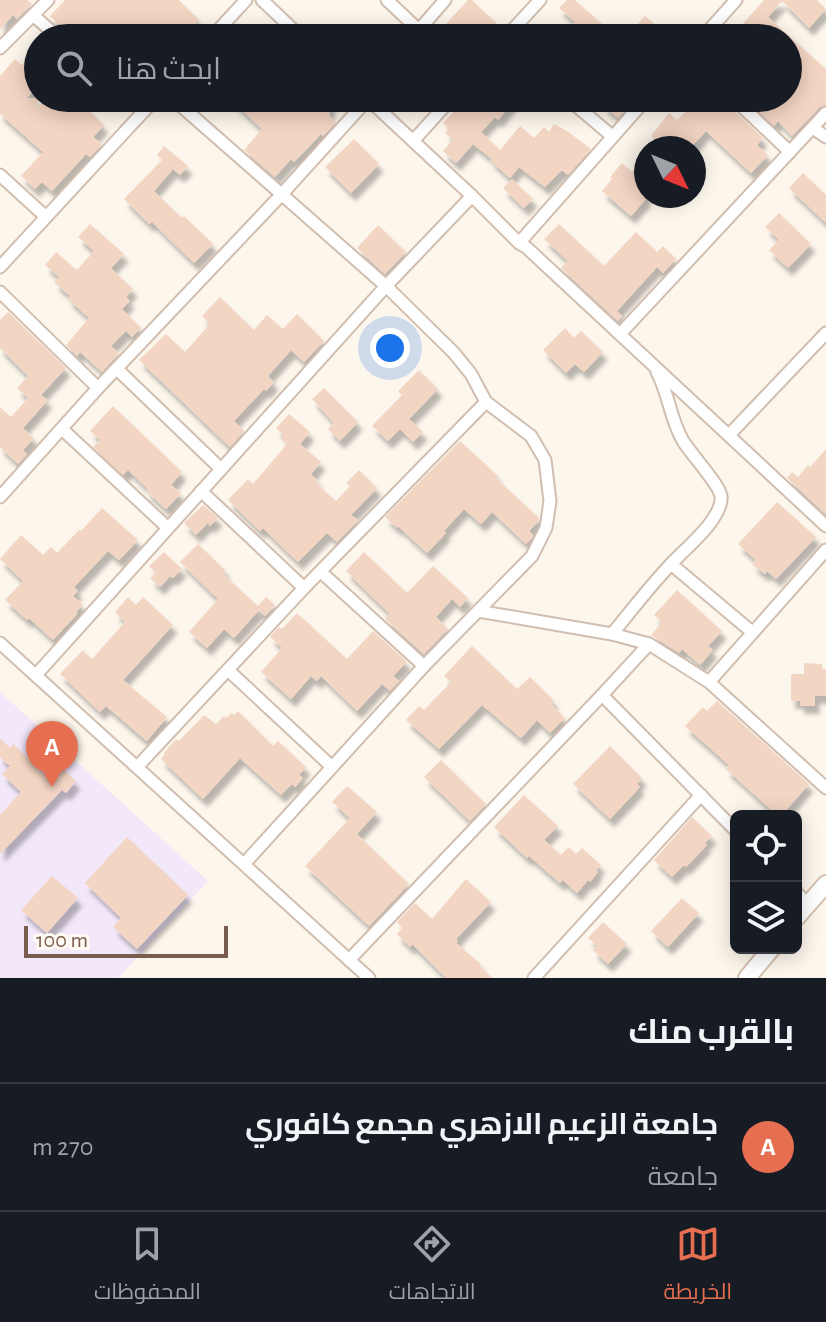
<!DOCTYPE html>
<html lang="ar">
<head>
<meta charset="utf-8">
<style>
	:root { --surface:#171b24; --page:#20242c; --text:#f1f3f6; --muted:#9ea1a6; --line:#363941; --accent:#e76f51 }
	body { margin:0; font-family:"Alegreya Sans",Cairo,sans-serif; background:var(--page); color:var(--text); direction:rtl }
	.controls { position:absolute; right:24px; bottom:24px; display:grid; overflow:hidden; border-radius:12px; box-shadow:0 4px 20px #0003 }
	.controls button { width:72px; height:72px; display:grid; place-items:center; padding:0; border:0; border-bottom:2px solid var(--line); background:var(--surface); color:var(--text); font:40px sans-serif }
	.compass { position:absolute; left:634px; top:136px; width:72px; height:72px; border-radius:50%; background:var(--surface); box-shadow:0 4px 20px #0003; rotate:133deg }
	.scale { position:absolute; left:24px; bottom:20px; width:204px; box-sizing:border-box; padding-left:8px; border:4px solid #7a5c4d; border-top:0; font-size:22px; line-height:28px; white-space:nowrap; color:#7a5c4d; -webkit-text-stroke:6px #fffaf3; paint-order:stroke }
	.you { position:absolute; left:390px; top:348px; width:28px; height:28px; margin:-20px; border:6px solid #fff; border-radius:50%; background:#1a73e8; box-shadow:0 0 0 12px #1a73e833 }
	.badge { display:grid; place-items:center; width:52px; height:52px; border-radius:50%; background:var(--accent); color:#fff; font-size:26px; font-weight:700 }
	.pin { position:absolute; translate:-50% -66px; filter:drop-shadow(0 2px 4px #0008) }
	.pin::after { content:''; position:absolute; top:42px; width:28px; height:24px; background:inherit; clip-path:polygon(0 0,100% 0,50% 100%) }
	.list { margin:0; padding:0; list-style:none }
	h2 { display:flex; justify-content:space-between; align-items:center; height:104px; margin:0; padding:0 32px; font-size:34px }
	h2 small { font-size:26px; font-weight:400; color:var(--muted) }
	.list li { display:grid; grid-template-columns:52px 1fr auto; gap:24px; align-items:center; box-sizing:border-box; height:128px; padding:0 32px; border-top:2px solid var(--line) }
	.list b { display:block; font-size:30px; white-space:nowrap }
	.list p { margin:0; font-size:26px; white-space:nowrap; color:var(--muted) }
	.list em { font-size:26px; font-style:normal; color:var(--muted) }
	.icon { flex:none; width:44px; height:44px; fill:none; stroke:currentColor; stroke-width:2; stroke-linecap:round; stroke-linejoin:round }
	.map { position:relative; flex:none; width:826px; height:978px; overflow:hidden; direction:ltr }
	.search { position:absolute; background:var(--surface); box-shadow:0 4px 20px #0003; left:24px; right:24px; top:24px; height:88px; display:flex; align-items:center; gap:20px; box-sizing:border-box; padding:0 28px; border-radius:44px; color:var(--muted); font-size:30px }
	.sheet { height:232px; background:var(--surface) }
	nav { display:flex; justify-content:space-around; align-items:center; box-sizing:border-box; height:112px; border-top:2px solid var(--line); background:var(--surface); font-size:22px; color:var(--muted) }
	nav a { display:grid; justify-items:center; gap:4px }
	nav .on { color:var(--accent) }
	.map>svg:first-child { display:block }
</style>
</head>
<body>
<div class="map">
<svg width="826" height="978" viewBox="0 0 826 978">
	<defs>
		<filter id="shadow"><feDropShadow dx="4.5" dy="8" stdDeviation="2" flood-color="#0004"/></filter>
	</defs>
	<rect width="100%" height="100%" fill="#fdf6ec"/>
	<!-- education -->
	<polygon fill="#f3e8fa" points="0,692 208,881 118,978 0,978"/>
	<!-- building -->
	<g fill="#f3d5c3" filter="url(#shadow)">
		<polygon points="0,0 27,0 32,4 17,19 13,15 0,29"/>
		<polygon points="65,0 179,0 199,20 181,38 74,38 50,16"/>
		<polygon points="468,0 472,0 499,26 488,38 454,38 443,27"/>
		<polygon points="567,0 575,0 618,38 560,38 575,22 559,8"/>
		<polygon points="764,0 817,0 826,9 809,28 782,1 768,17 826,69 826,105 820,107 792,136 778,121 774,126 745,98 788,98 788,38 730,38"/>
		<polygon points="645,16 671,38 625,38"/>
		<polygon points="30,56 38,63 38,85 27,98 38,98 38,109 44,98 76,98 104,125 93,137 102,144 90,157 86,154 52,191 42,182 35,189 21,176 43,152 0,114 0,76 15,59 22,65"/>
		<polygon points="229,98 332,98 329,116 336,122 323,136 321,134 294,162 291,159 275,177 244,150 262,129"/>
		<polygon points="466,98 516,98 498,120 495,117 481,132 500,150 520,126 534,138 544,127 549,132 554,124 567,131 591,149 568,175 562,170 545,187 519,167 510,178 490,160 492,159 473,144 456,163 443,151 453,140 445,133 449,129 443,123"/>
		<polygon points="609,98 636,98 618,118 603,105"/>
		<polygon points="699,98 725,98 727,104 763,138 757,145 768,155 751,173 706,131 690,148 663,148 651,136 669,113 677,120"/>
		<polygon points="354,139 379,164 351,193 325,167"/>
		<polygon points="164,146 188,166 180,175 173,169 154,191 182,218 184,216 213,244 194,263 152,222 149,224 124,199 162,160 157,155"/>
		<polygon points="646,156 646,199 631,216 602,191 612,179 610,177 622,163 632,172"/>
		<polygon points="803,173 826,195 826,223 789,188"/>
		<polygon points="512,179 533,199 524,208 503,188"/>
		<polygon points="779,213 811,244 788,268 769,250 779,240 765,227"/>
		<polygon points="90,224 124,254 111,268 133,289 126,297 130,301 122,309 141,328 132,337 126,331 111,346 119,353 102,372 80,352 77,356 66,345 89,318 68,299 70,296 54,282 59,277 45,265 56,252 77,270 94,251 78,237"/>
		<polygon points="559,224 604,266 636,232 657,252 663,246 676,259 663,273 657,267 617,311 622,316 618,321 561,268 568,261 544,239"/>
		<polygon points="378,225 406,252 385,274 357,248"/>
		<polygon points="220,297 254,330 267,315 283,329 297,314 324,341 304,362 291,350 268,376 274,382 266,391 264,389 234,421 244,431 230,447 139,360 166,334 185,352 210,324 202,316"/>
		<polygon points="8,312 66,368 41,395 48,400 23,428 34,438 23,450 27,454 18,464 0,447 0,407 11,417 28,398 17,388 28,376 0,348 0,320"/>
		<polygon points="565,328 574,338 581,331 603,352 584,372 575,364 566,373 543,350"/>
		<polygon points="419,370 438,389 409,419 423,432 413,442 400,429 388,441 372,426 402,395 398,391"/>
		<polygon points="324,388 358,422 340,441 328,429 334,423 312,399"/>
		<polygon points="113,406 182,472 171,485 181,493 166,509 146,491 148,489 128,470 123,475 93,447 100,440 90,431"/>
		<polygon points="289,414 310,432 300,444 321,462 311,474 318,481 316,483 336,501 350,486 346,483 359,470 377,488 351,515 358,520 337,542 327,533 298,562 263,528 260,531 228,500 248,479 253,484 287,444 281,439 284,436 276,428"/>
		<polygon points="460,441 498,476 496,478 539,518 538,522 529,531 533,535 532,538 526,544 492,512 481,524 464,509 444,531 446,533 427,553 398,526 397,528 385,517"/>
		<polygon points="826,449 826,514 787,478 792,472 798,477 808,465 810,467"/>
		<polygon points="777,502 816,537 776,579 767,571 765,574 752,564 756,560 738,544"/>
		<polygon points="203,505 218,518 210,526 208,523 196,535 184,523"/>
		<polygon points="102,508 138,540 119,560 108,551 74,587 78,591 73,596 83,605 76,612 78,613 53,640 29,618 27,620 5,600 23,581 0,559 21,535 43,555 51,547 57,553 80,529 81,531"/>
		<polygon points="198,544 226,571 223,574 258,606 266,597 275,605 265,616 259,610 234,638 224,629 207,648 189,632 218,599 180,562"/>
		<polygon points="164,552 182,569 173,578 170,576 160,587 150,578 156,573 149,566"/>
		<polygon points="364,552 407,593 433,566 468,598 460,607 452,599 436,617 448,629 424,654 385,619 390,614 346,571"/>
		<polygon points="677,590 722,631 708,646 713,650 700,665 682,649 679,653 651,635 662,622 654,615"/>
		<polygon points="128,597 136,605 143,597 173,625 123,680 167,717 147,741 106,706 100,712 60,674 83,650 92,659 125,622 115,612"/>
		<polygon points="297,613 347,659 373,631 407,662 393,676 399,681 390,691 382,684 357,711 321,676 317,681 311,676 291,699 261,672 282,648 270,637 279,627 282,629"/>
		<polygon points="472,646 517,689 530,677 554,701 551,704 565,718 550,733 537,720 521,738 482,705 439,749 406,720 419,706 424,710 451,682 444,676"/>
		<polygon points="804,663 822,664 822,669 826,669 826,696 815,696 815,706 800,706 800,701 791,701 791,674 804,674"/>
		<polygon points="717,701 809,784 781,816 778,816 726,769 729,765 685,726 703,707 707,711"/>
		<polygon points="238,711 273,746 278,741 306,767 299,775 303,778 295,787 292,784 281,795 240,758 203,799 161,759 165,754 164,753 176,739 179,741 204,715 216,724 224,716 226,718 232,713 234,715"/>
		<polygon points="0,738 10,748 13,744 52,782 63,769 76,781 66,793 62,790 0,854 0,815 21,792 2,774 10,766 0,757"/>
		<polygon points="610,746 642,778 637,784 640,787 610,819 573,784"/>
		<polygon points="441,760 486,804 470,821 424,777"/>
		<polygon points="347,786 377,812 357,834 409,884 369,926 305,866 350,818 332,802"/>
		<polygon points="524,795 558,826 544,840 561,855 569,847 576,854 582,848 601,865 596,870 598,872 590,882 588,880 577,893 563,880 560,883 529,856 527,858 494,827"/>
		<polygon points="692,817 712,836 705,843 707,845 686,867 684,865 672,877 654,860"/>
		<polygon points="127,837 188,895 137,949 113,927 121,918 85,883"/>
		<polygon points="52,876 78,898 47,933 21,910"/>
		<polygon points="466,879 491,902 456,939 458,941 456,943 481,964 479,966 493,978 446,978 412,944 410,947 397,934 402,928 397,922 415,903 432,919"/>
		<polygon points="682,898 699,913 668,947 651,931"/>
		<polygon points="603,922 627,944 608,964 593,950 597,946 588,938"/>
	</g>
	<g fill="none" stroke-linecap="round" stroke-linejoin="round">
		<defs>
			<g id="street">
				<polyline points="262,0 302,38"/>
				<polyline points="387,0 427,38"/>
				<polyline points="33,15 59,38"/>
				<polyline points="419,30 445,0"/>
				<polyline points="211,38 246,0"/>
				<polyline points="505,38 540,0"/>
				<polyline points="702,38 736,0"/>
				<polyline points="0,48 48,0"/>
				<polyline points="128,98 143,111"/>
				<polyline points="172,98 386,286 454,353 471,374 486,402 531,436 545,460 550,501 546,528 532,556 424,666 244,864"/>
				<polyline points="367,98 472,196 519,243 526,247 826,526"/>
				<polyline points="567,98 612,136"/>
				<polyline points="733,98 790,152"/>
				<polyline points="813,128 826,137"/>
				<polyline points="413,141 452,98"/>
				<polyline points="0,175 46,217"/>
				<polyline points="519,243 647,98"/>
				<polyline points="0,267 156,98"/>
				<polyline points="0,292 98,388"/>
				<polyline points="620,334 826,113"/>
				<polyline points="117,369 221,469"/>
				<polyline points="62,429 168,528"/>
				<polyline points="729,435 826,333"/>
				<polyline points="201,491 304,588"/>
				<polyline points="0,497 98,388 282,194 368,99"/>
				<polyline points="671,564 752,632"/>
				<polyline points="321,572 424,666"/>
				<polyline points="478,611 612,634 649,644 709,682 826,788"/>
				<path d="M612,634C631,611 650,586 671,564C685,549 702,536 713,519C717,513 722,503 721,496C719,484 691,454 683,441C670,419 669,394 657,372"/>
				<polyline points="0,643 369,978"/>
				<polyline points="228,670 332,767"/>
				<polyline points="36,675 386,286 472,196"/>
				<polyline points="709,682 826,550"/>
				<polyline points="602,695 736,831"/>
				<polyline points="137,767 304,588 486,402"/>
				<polyline points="796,892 807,904"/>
				<polyline points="349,960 602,695 649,644"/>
				<polyline points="534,978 701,795"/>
			</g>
			<g id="secondary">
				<polyline points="796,918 826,884"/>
				<polyline points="747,978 772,948"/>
			</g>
		</defs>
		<!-- street casing -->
		<use href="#street" stroke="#d1beb0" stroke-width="15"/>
		<!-- secondary casing -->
		<use href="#secondary" stroke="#d6c0b0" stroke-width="20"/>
		<!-- street -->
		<use href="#street" stroke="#fff" stroke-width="11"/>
		<!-- secondary -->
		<use href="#secondary" stroke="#fff" stroke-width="16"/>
	</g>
</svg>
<div class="controls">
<button><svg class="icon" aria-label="locate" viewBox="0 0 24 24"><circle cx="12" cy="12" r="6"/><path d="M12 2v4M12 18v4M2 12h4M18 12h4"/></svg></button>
<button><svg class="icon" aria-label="layers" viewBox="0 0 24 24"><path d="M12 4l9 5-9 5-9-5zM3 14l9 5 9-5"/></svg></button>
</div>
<svg class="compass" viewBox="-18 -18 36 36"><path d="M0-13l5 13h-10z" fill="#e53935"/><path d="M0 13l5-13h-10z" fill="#9ea1a6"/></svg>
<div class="scale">100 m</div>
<div class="you"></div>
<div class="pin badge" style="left:52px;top:787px">A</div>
<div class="search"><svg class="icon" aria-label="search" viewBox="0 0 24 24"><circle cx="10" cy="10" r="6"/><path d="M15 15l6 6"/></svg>ابحث هنا</div>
</div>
<section class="sheet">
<h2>بالقرب منك<small></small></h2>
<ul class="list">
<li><span class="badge">A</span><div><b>جامعة الزعيم الازهري مجمع كافوري</b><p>جامعة</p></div><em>270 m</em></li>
</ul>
</section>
<nav>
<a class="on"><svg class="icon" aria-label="map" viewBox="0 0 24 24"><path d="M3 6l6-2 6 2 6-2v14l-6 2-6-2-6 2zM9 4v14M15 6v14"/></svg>الخريطة</a>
<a><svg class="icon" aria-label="directions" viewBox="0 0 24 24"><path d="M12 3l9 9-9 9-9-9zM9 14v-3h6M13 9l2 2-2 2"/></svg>الاتجاهات</a>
<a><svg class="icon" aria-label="saved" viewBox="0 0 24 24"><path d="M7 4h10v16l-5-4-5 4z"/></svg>المحفوظات</a>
</nav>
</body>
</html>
